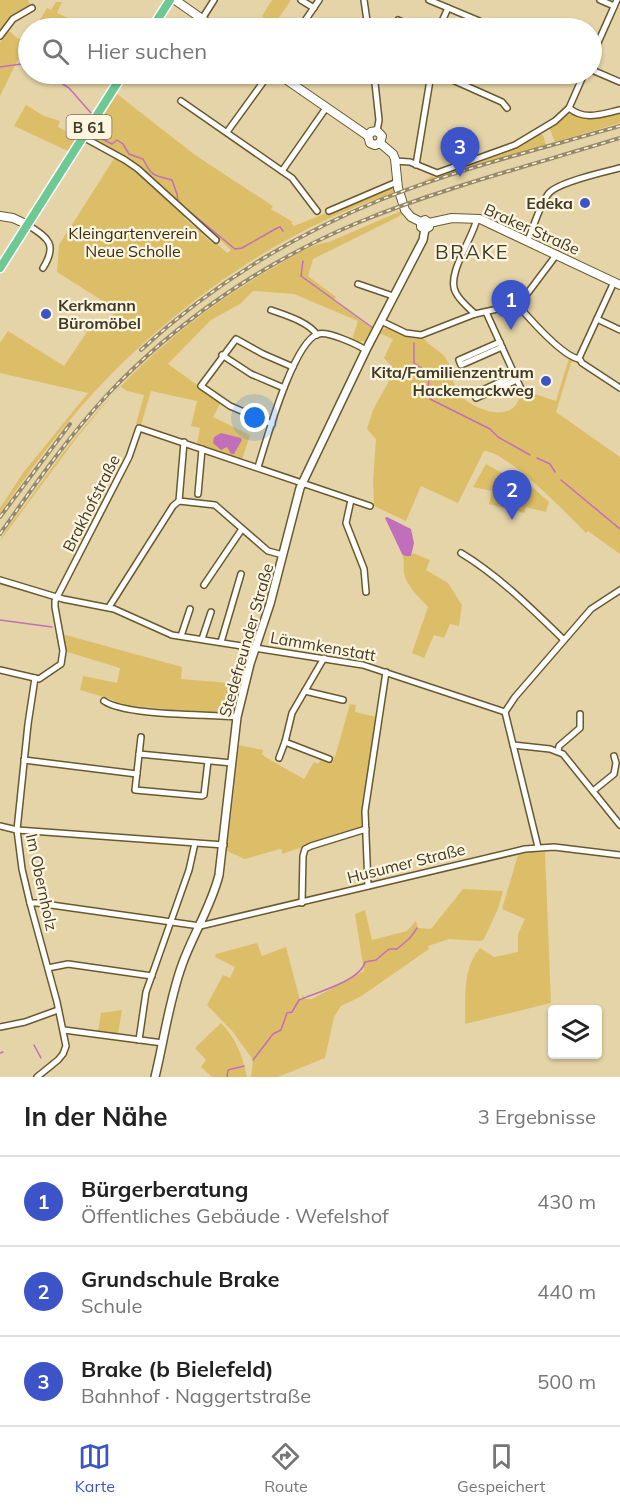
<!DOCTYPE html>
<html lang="de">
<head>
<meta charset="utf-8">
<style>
	:root { --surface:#fff; --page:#f2f2f2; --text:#222; --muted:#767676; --line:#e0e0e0; --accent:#3c54c7 }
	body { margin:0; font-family:Mulish,sans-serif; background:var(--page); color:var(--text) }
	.controls { position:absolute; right:18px; bottom:18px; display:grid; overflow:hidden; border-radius:6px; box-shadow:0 2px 4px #0004 }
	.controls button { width:54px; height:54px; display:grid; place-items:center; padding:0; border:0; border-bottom:2px solid var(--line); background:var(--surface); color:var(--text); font:30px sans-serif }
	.you { position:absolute; left:255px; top:418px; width:21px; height:21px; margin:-15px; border:4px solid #fff; border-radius:50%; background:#1a73e8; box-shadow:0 0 0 9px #1a73e833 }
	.badge { display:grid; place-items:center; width:39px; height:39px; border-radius:50%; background:var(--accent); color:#fff; font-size:20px; font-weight:700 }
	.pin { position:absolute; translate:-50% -50px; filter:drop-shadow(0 2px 3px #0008) }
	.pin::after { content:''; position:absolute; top:32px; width:21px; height:18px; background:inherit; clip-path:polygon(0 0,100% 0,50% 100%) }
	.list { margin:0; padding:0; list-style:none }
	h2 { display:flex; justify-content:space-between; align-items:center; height:78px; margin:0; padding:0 24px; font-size:26px }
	h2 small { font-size:20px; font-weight:400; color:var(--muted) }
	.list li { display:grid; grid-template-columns:39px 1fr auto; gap:18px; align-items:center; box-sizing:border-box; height:90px; padding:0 24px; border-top:2px solid var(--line) }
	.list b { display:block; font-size:22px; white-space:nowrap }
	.list p { margin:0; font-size:20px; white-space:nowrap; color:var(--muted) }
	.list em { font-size:20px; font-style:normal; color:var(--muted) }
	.icon { flex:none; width:33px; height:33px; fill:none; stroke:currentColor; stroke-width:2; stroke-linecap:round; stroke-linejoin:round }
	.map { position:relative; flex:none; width:620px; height:1077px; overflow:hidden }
	.search { position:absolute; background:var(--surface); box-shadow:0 2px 4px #0004; left:18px; right:18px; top:18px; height:66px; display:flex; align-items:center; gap:15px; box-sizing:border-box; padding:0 21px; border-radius:33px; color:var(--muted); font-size:22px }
	.sheet { height:348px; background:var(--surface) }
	nav { display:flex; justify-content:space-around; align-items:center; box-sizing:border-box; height:84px; border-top:2px solid var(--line); background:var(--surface); font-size:16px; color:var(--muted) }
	nav a { display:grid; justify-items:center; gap:3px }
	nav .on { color:var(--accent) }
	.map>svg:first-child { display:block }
</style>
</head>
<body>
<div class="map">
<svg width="620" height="1077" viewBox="0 0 620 1077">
	<rect width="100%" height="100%" fill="#e5d4a7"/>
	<!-- green -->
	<g fill="#ddbe68">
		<path d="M0,0H28L31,6C18,12 8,17 0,30Z"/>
		<polygon points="272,0 291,0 272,28 268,28 262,24 265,19 262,16"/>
		<polygon points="56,2 62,2 57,13 92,28 35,28 47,8 51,10"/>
		<polygon points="8,30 17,38 27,41 0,96 0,43"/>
		<path d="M117,94L195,155L273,206L271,209L293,222L291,223L294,226L387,189H394V193C277,231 169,309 86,401C55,436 27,475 0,513V508L23,473L88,393L0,373V343L8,331L64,366L89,329L102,328L117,310L57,272L59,245L115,157L136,171L185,216L184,218L199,231L201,229L203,231L202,234L213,244L215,242L227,253L231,250L204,224L126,157L89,138Z"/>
		<polygon points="26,105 44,116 60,121 58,127 77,137 68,151 14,126"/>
		<path d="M620,112V123L555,142L549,127L570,113C587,122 602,116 620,112Z"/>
		<polygon points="538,134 543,135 546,145 421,183 432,176 434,177 487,159 519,146"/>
		<path d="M401,211L402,214L398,217L313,259L308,276L336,297L333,300L372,328L365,341L358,342L352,340L358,321L294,294L253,291L240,304L211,320L168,364L221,402L213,417L250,435L242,460L197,444L200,428L191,426L197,401L151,391L141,425L136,424L144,395L127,391L120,386L78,436L0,541C6,528 17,516 26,504C94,405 167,329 271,269C289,259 308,245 329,242Z"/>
		<path d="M388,328L410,338L424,339C431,348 443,351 448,362C453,370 451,380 456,389C464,404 493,418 510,410C516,407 518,401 521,395L529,392L556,401L569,358L574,361L571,363L556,412L620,457V554L588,531L586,533C567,514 508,452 484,451L458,503L421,486L406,521L374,506L373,481L376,439L367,429L373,410L395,370L384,358L393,339L379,333L383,329Z"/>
		<polygon points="486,464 502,473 493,490 505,492 506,489 523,479 549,502 546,512 526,507 524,513 489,504 492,491 473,487"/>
		<path d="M413,553L430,560L426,570L448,583L462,605L459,626L450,624L444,638L434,635L424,658L412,653L428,607C419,597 407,587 404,573C403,567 405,561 402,554L405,556L412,555Z"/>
		<polygon points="62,634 182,667 181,679 242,684 235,712 232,715 121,705 111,699 80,690 83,676 117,683 120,668 64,651"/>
		<polygon points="350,704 356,705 355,712 377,717 362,810 361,827 282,854 282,850 280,849 245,859 227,851 239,745 263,750 262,754 265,757 304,779 314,762 318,764 322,758 330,761 332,756 335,757"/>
		<path d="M532,852H545L551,1003L465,1024C466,998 462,969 480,948L494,957L518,952V934L525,919L502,909L518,855Z"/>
		<polygon points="463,889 503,891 498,909 484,939 481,941 449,939 428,946 429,949 360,997 341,1006 334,1017 325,1058 278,1077 251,1077 253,1060 233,1032 207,1005 223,975 230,978 235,967 215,957 216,954 257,943 262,956 286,947 300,1000 302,999 302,995 306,999 312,999 364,971 355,914 365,910 372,940 407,931 416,921 418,928 431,929"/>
		<polygon points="122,1010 118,1034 98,1031 101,1013"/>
		<path d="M221,1023C236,1038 243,1057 247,1077H212L201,1067L206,1060L195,1048Z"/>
	</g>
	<!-- water -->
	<g fill="#c16fbb">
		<polygon points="221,433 241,438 242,440 234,454 231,454 227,447 221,450 213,443 214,437"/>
		<polygon points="387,517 411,529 414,543 411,556 405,556 402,554 385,518"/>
	</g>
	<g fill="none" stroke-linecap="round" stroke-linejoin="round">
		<!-- stream -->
		<g stroke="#c16fbb" stroke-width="1.5">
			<polyline points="0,67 21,64 28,67"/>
			<polyline points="47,74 69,88 91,113"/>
			<path d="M102,120L107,127L101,135L102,139L112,144L117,140L123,144L129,154L143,159C152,177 154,175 172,180L177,194L178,202L235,249L242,248L277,228L280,227L283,231"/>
			<polyline points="303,261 301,276 373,328"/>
			<polyline points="414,343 414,363 429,373 428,394 430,399 490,429 498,437 530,455"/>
			<polyline points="537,458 550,464 555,472"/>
			<polyline points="561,480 620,529"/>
			<polyline points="0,620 52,627"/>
			<polyline points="34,1045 41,1058"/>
			<polyline points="0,1053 3,1052"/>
			<path d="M253,1060L273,1034L281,1030L287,1013L292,1012L299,1000C314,993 361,981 365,962L376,960L389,949H397L410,938L417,928"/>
			<polyline points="227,1077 228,1070 244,1066"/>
		</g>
		<defs>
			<g id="minor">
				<polyline points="301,0 314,8"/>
				<polyline points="364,0 368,28"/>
				<polyline points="429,0 496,28"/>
				<polyline points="600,0 614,6"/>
				<polyline points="202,19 214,0"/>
				<polyline points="398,20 417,28"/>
				<polyline points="300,28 319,0"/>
				<polyline points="439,28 448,8"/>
				<polyline points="0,36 13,19 32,8"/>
				<polyline points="592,56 617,0"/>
				<polyline points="592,70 620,82"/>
				<polyline points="374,74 379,120 377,131"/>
				<polyline points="432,74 446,77 502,102 507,108"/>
				<polyline points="181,101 292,178 317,211"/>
				<path d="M569,108C585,121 601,114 620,110"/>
				<polyline points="227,132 269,74"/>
				<polyline points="83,137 125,160 138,169 216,240"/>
				<polyline points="395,161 410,162 437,173 515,145 555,121 569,108 584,74"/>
				<polyline points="416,165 431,74"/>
				<polyline points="282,171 326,108"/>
				<polyline points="329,211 397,182"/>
				<path d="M28,225C48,238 58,244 43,268"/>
				<path d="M528,240C534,226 539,206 549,193C559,182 604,172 620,168"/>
				<polyline points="614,282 579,358 582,363 620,388"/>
				<polyline points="358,284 393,296"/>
				<path d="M516,303C528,317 562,356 579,359"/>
				<path d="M271,310C285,315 309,322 317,335"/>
				<polyline points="486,312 522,391"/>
				<path d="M475,314C469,308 460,301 456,293C445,275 474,237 477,218"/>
				<polyline points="597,319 620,330"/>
				<polyline points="381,321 406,333 421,335 475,314 511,306 524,298 557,254"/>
				<polyline points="500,342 459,360 461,365 502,347"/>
				<polyline points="222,355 251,374 284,388"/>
				<polyline points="515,375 474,394 476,398 517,380"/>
				<polyline points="272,424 230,406 201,386 236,339 263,354 293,367"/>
				<path d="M258,467C266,442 293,342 318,334C328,331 356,344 366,350"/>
				<polyline points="198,494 202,449"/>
				<polyline points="351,500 346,523 364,569 366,592"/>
				<polyline points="179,501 184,442"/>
				<path d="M461,553C499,576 532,609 564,640"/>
				<polyline points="0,580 63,599 114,609 172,635 363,665 505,712"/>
				<polyline points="204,585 242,529"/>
				<polyline points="109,607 173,506 179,501 215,505 268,551 283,555"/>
				<polyline points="181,636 190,609"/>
				<polyline points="202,639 211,612"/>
				<polyline points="221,642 241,574"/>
				<polyline points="0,670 39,679 61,664 63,651 55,607 55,601 129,457 139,428 370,506"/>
				<polyline points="35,678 28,724 17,830 22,869 30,903 57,1002 66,1046 63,1054 58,1060 37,1077"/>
				<polyline points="305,691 343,700"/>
				<path d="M104,701C126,716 206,714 237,717"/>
				<polyline points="141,737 135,790 202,796 204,795 208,761"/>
				<polyline points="285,742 329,759"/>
				<polyline points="513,745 550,749 563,754 620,825"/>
				<polyline points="558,751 559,746 580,728 580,714"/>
				<polyline points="139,754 232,763"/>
				<polyline points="279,758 285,742 292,713 324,658"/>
				<polyline points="24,760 137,774"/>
				<polyline points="593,791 614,774 616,763 614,756"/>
				<polyline points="0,826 17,830 224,845"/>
				<polyline points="538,847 505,712 515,697 591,609 620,590"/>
				<polyline points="368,886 365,811 386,672"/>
				<polyline points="30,903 37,903 200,926 525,849 554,847 620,855"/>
				<polyline points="302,903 303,856 305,849 311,846 366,829"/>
				<polyline points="48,968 68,964 152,976"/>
				<polyline points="0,1027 25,1022 58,1010"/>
				<polyline points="64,1030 163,1043"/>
				<polyline points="139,1040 146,992 189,870 195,843"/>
			</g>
			<path id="tertiary" d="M155,1077C164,1040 169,1001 182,965C193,934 211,907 219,875L237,717L250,664L270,604L300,488L366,350L423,240L425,229"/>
			<g id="secondary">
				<polyline points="175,0 215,28"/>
				<polyline points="278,74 368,136"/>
				<polyline points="368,136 371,132 377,131 382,136 380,143"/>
				<polyline points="368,136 370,143 375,145 380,143"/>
				<polyline points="380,143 393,154 395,159 398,188 405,210 411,217 421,222 425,220 429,223 452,218 480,219 620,285"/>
				<polyline points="0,216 13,218 28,225"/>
				<polyline points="421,222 421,227 425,229 429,227 429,223"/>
			</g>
			<g id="primary">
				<polyline points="152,28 170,0"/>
				<polyline points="0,268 123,74"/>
			</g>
		</defs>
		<!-- minor casing -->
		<use href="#minor" stroke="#685930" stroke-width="8"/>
		<!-- tertiary casing -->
		<use href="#tertiary" stroke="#685930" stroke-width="10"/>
		<!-- secondary casing -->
		<use href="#secondary" stroke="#685930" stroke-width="10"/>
		<!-- primary casing -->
		<use href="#primary" stroke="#fff" stroke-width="11"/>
		<!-- minor -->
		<use href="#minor" stroke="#fff" stroke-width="5"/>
		<!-- tertiary -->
		<use href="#tertiary" stroke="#fff" stroke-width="7"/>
		<!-- secondary -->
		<use href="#secondary" stroke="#fff" stroke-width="8"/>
		<!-- primary -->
		<use href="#primary" stroke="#6dc994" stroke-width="8"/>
		<defs>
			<g id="rail">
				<path d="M141,350C210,286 292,236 380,200C457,169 540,149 620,126"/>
				<polyline points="0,517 70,424"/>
				<path d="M0,534C34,486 68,437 108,394C177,321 264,262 357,223C442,188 532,165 620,138"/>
			</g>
		</defs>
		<!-- rail casing -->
		<use href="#rail" stroke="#958969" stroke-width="4"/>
		<!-- rail -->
		<use href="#rail" stroke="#fef5df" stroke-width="1.5" stroke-dasharray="4.5" stroke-linecap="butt"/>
	</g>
	<!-- markers -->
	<g fill="#3c54c7" stroke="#fef5df" stroke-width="2">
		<circle cx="585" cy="203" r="6"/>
		<circle cx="46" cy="314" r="6"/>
		<circle cx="546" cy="381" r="6"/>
	</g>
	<g text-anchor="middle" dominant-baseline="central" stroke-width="4.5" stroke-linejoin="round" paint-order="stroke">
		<!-- shield labels -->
		<rect fill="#fef5df" stroke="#79725f" stroke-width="1.5" x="66.5" y="115" width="45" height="24" rx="4.5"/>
		<g font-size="15" font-weight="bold" fill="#403a28">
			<text x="89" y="127">B 61</text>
		</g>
		<!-- poi labels -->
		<g font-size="16" font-weight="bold" fill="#403a28" stroke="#fef5df" text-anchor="end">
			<text x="573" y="203">Edeka</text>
			<text x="58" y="305" text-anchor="start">Kerkmann<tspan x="58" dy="18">Büromöbel</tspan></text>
			<text x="534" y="372">Kita/Familienzentrum<tspan x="534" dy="18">Hackemackweg</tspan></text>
		</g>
		<!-- street labels -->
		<g font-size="16" fill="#403a28" stroke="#fef5df">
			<text transform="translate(532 229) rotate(24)">Braker Straße</text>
			<text transform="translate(91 503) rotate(-63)">Brakhofstraße</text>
			<text transform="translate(246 640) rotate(-74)">Stedefreunder Straße</text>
			<text transform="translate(323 646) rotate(10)">Lämmkenstatt</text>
			<text transform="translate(406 863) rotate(-14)">Husumer Straße</text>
			<text transform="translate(42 882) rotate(78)">Im Obernholz</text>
		</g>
		<!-- park labels -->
		<g font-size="16" fill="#352e1a" stroke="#fef5df">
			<text x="133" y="233">Kleingartenverein<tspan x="133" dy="18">Neue Scholle</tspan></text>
		</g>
		<!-- quarter labels -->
		<g font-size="20" letter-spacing="1.5" fill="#403a28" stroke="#fef5df">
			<text x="472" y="251">BRAKE</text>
		</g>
	</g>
</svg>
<div class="controls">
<button><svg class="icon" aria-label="layers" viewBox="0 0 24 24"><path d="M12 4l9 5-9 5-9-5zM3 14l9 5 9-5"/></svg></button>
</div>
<div class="you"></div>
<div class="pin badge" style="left:511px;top:330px">1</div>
<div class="pin badge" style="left:512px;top:520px">2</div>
<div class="pin badge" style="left:460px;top:177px">3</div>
<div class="search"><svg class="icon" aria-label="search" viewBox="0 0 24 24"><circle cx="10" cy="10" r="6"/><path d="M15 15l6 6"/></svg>Hier suchen</div>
</div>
<section class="sheet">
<h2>In der Nähe<small>3 Ergebnisse</small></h2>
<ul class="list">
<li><span class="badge">1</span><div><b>Bürgerberatung</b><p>Öffentliches Gebäude · Wefelshof</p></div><em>430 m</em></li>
<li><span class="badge">2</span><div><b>Grundschule Brake</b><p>Schule</p></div><em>440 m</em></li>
<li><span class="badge">3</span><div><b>Brake (b Bielefeld)</b><p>Bahnhof · Naggertstraße</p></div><em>500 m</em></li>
</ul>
</section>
<nav>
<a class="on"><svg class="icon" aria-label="map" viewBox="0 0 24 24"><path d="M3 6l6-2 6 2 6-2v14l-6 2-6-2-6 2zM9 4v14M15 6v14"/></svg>Karte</a>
<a><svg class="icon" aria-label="directions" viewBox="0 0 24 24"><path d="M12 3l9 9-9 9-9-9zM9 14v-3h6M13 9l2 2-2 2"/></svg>Route</a>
<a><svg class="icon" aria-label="saved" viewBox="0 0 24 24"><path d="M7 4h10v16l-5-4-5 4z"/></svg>Gespeichert</a>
</nav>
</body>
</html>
